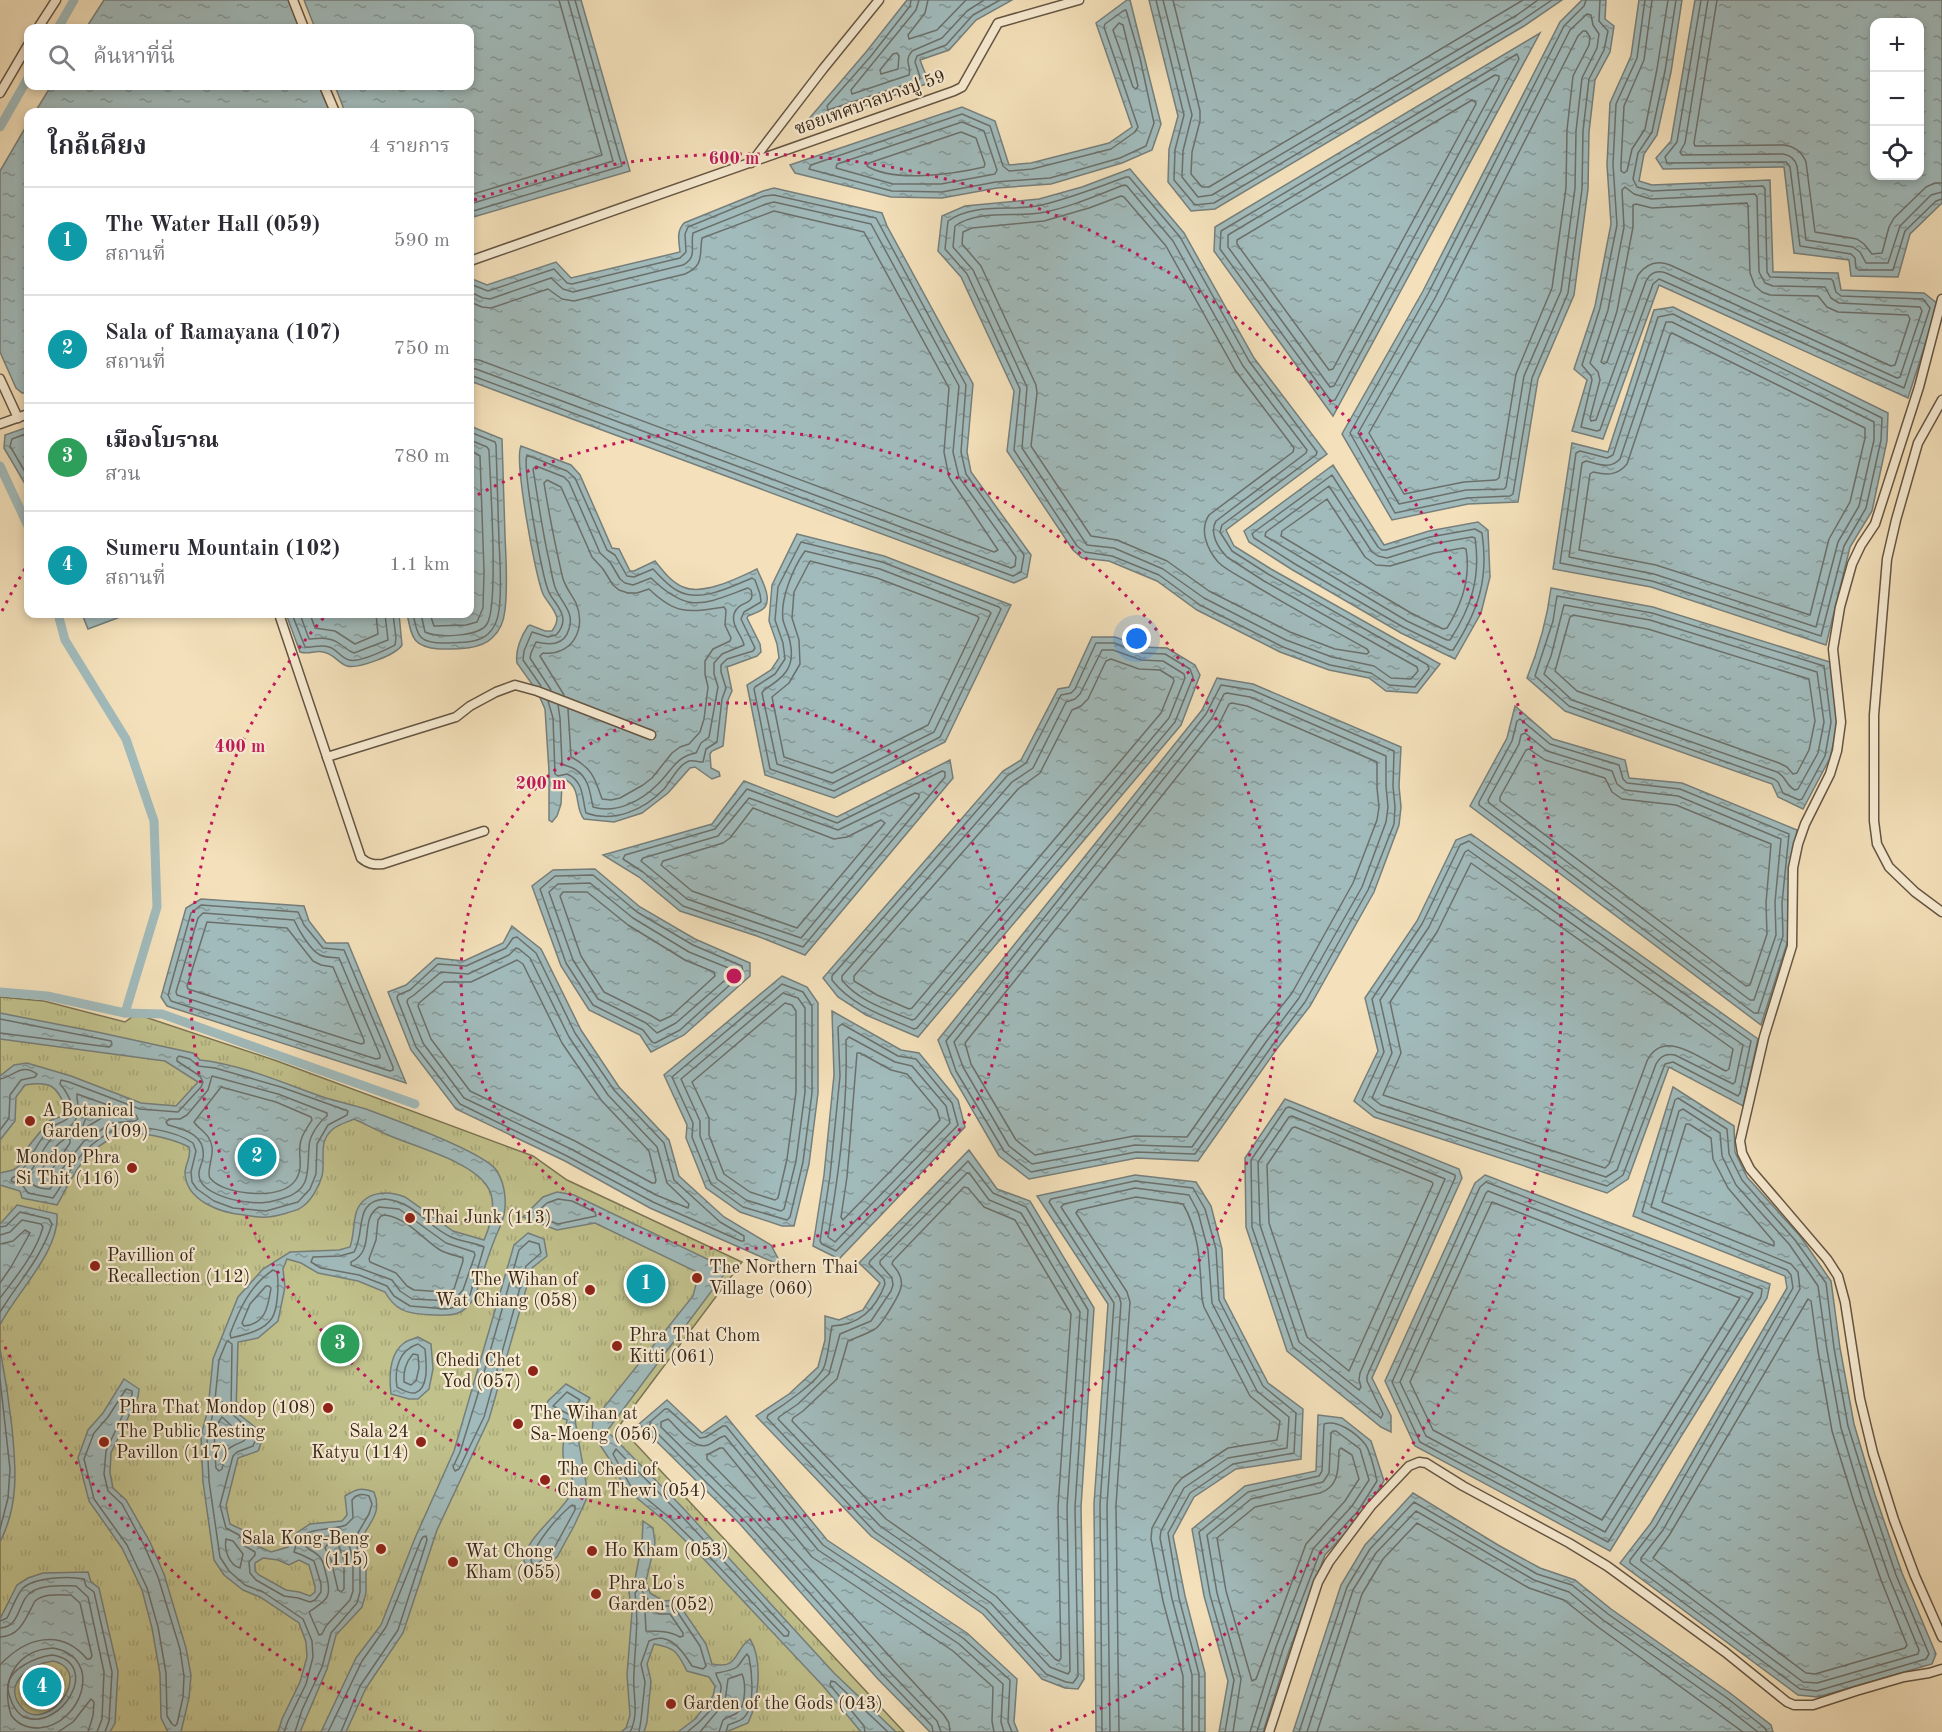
<!DOCTYPE html>
<html lang="th">
<head>
<meta charset="utf-8">
<style>
	:root { --surface:#fff; --page:#f7f7f7; --text:#2b2b33; --muted:#7c7c81; --line:#e1e1e2; --accent:#1a73e8 }
	body { margin:0; font-family:"Old Standard TT","Noto Serif Thai",serif; background:var(--page); color:var(--text) }
	.controls { position:absolute; right:18px; top:18px; display:grid; overflow:hidden; border-radius:12px; box-shadow:0 3px 9px #0003 }
	.controls button { width:54px; height:54px; display:grid; place-items:center; padding:0; border:0; border-bottom:2px solid var(--line); background:var(--surface); color:var(--text); font:30px sans-serif }
	.you { position:absolute; left:1137px; top:639px; width:21px; height:21px; margin:-15px; border:4px solid #fff; border-radius:50%; background:#1a73e8; box-shadow:0 0 0 9px #1a73e833 }
	.badge { display:grid; place-items:center; width:39px; height:39px; border-radius:50%; background:var(--accent); color:#fff; font-size:20px; font-weight:700 }
	.pin { position:absolute; translate:-50% -50%; border:3px solid #fff; box-shadow:0 2px 6px #0006 }
	.list { margin:0; padding:0; list-style:none }
	h2 { display:flex; justify-content:space-between; align-items:center; height:78px; margin:0; padding:0 24px; font-size:26px }
	h2 small { font-size:20px; font-weight:400; color:var(--muted) }
	.list li { display:grid; grid-template-columns:39px 1fr auto; gap:18px; align-items:center; box-sizing:border-box; height:108px; padding:0 24px; border-top:2px solid var(--line) }
	.list b { display:block; font-size:22px; white-space:nowrap }
	.list p { margin:0; font-size:20px; white-space:nowrap; color:var(--muted) }
	.list em { font-size:20px; font-style:normal; color:var(--muted) }
	.icon { flex:none; width:33px; height:33px; fill:none; stroke:currentColor; stroke-width:2; stroke-linecap:round; stroke-linejoin:round }
	.map { position:relative; flex:none; width:1942px; height:1732px; overflow:hidden }
	.search { position:absolute; background:var(--surface); box-shadow:0 3px 9px #0003; left:24px; top:24px; width:450px; height:66px; display:flex; align-items:center; gap:15px; box-sizing:border-box; padding:0 21px; border-radius:12px; color:var(--muted); font-size:22px }
	.panel { position:absolute; background:var(--surface); box-shadow:0 3px 9px #0003; left:24px; top:108px; width:450px; height:510px; border-radius:12px }
	.map>svg:first-child { display:block }
</style>
</head>
<body>
<div class="map">
<svg width="1942" height="1732" viewBox="0 0 1942 1732">
	<defs>
		<pattern id="park-tufts" width="24" height="20" patternUnits="userSpaceOnUse" patternTransform="scale(1.5)"><rect width="24" height="20" fill="#c1c18c"/><path d="M3 7l-1-3M5 7V3M7 7l1-3M15 17l-1-3M17 17v-4M19 17l1-3" fill="none" stroke="#a6a678"/></pattern>
		<pattern id="water-ripples" width="26" height="14" patternUnits="userSpaceOnUse" patternTransform="scale(1.5)"><rect width="26" height="14" fill="#a1bbbc"/><path d="M2 4q2-2 4 0t4 0M15 11q2-2 4 0t4 0" fill="none" stroke="#849898"/></pattern>
	</defs>
	<rect width="100%" height="100%" fill="#f4e1bb"/>
	<filter id="stains"><feTurbulence type="fractalNoise" baseFrequency=".00333" numOctaves="4"/><feColorMatrix values="0 0 0 0 .2 0 0 0 0 .09 0 0 0 0 .02 0 0 0 .5 -.17"/></filter>
	<radialGradient id="worn" r=".72"><stop offset=".6" stop-color="#630" stop-opacity="0"/><stop offset="1" stop-color="#630" stop-opacity=".3"/></radialGradient>
	<!-- park -->
	<polygon fill="url(#park-tufts)" stroke="#7b7454" stroke-width="1.5" points="0,997 44,1001 125,1022 136,1014 277,1061 533,1156 567,1180 742,1262 619,1426 904,1732 0,1732"/>
	<!-- water -->
	<g fill="url(#water-ripples)" stroke="#767f7c" stroke-width="1.5" fill-rule="evenodd">
		<polygon points="104,0 290,0 301,28 86,28"/>
		<polygon points="304,0 581,0 630,171 470,218 470,112 345,112 335,86 470,86 470,28 315,28"/>
		<polygon points="907,0 1012,0 976,20 949,50 920,60 929,83 801,128 866,52"/>
		<polygon points="1127,0 1130,0 1161,124 1152,150 1122,163 1051,184 997,188 942,198 891,197 795,173 790,165 962,107 995,121 1009,165 1031,163 1109,143 1132,127 1096,23"/>
		<polygon points="1149,0 1562,0 1524,26 1215,209 1191,211 1168,182 1169,149 1178,116"/>
		<polygon points="1582,0 1606,0 1605,19 1614,26 1610,52 1595,80 1589,132 1588,189 1574,295 1538,379 1518,502 1468,504 1392,520 1342,434 1423,291 1560,22"/>
		<polygon points="1639,0 1682,0 1671,72 1657,135 1644,154 1639,181 1652,185 1770,180 1773,272 1838,273 1841,290 1924,293 1938,304 1908,398 1659,285 1603,439 1572,431 1587,380 1574,369 1595,306 1611,224 1607,165 1610,103 1631,56"/>
		<path d="M1695,0H1942V203L1910,234L1898,277L1851,276L1849,260L1794,253L1784,167L1663,169L1656,158L1671,141ZM1920,22V176H1874V22Z"/>
		<polygon points="1540,33 1333,416 1214,251 1215,227"/>
		<polygon points="51,86 322,86 333,112 35,112"/>
		<polygon points="28,123 28,393 22,393 16,388 0,352 0,171"/>
		<polygon points="1130,169 1184,233 1254,358 1327,454 1226,530 1234,546 1271,569 1440,664 1417,693 1386,691 1369,678 1329,670 1280,652 1197,610 1157,581 1109,561 1082,558 1073,550 1007,451 1014,391 961,277 938,251 942,216 965,206 1039,199 1082,187"/>
		<path d="M774,188L882,213L887,226L973,384L967,452L971,472L1031,555L1027,577L1014,583L470,381V278L487,285L556,262L571,278L680,252C679,241 676,232 684,223L763,191Z"/>
		<polygon points="1673,307 1888,413 1887,441 1872,511 1850,547 1826,645 1651,587 1553,569 1572,443 1608,452 1654,310"/>
		<path d="M470,426L502,439C503,471 504,503 505,536C506,560 508,585 505,610C504,620 500,631 492,638C480,650 455,649 439,649C412,647 412,637 407,614H470Z"/>
		<polygon points="28,427 28,489 4,448 5,435"/>
		<path d="M521,446L571,465L580,475L612,548L619,549L630,571H634L655,561C663,571 671,582 683,587C703,596 738,578 757,569C761,579 772,597 765,607C761,612 753,614 748,616L747,618L760,644L761,652L757,656L727,667L732,691L728,700L723,746L712,751L710,754L711,768L719,772L720,776L712,779L695,767L690,768L668,793L642,813L614,822L584,819C574,807 582,789 566,780L562,783L561,804L557,816L552,822L549,820V771L545,709L537,691L517,663C515,651 521,636 528,626L530,625L545,631H552C555,627 557,624 557,618C555,609 547,602 543,594C535,575 514,460 521,446Z"/>
		<polygon points="1333,465 1384,545 1429,531 1478,522 1488,530 1490,577 1481,613 1455,659 1401,633 1291,569 1249,542 1244,531"/>
		<polygon points="797,534 884,556 1011,605 945,742 834,798 765,775 747,685 771,670 779,658 777,644 769,621 772,585"/>
		<path d="M1551,588L1653,607L1830,662L1838,722L1830,758L1803,809L1778,797L1772,784L1565,711L1527,678C1539,648 1547,620 1551,588Z"/>
		<polygon points="82,614 128,614 88,629"/>
		<path d="M286,614H399L402,645C396,655 358,669 347,666C338,663 333,653 323,652C315,650 309,655 300,652Z"/>
		<polygon points="1092,637 1115,637 1143,647 1167,648 1195,665 1200,675 1181,725 918,1037 866,1015 838,997 823,978 1003,771 1021,760 1058,689 1069,687"/>
		<polygon points="1217,678 1253,684 1401,747 1399,786 1401,807 1399,825 1374,892 1310,1006 1276,1050 1198,1161 1137,1158 1029,1179 999,1156 951,1073 938,1040 1202,710"/>
		<polygon points="1515,706 1553,739 1625,760 1629,778 1682,783 1797,830 1791,866 1788,903 1789,937 1761,1025 1470,806 1507,738"/>
		<polygon points="950,760 953,778 805,955 757,936 680,911 639,877 603,855 712,824 744,781 837,817"/>
		<polygon points="1471,834 1758,1039 1743,1106 1669,1067 1628,1179 1607,1193 1374,1117 1354,1101 1378,1051 1365,998 1417,921 1456,840"/>
		<polygon points="595,869 640,907 695,939 750,963 750,976 684,1035 651,1052 640,1035 589,1010 561,966 532,886 553,870"/>
		<polygon points="201,899 304,906 309,921 326,943 348,943 406,1083 167,1006 161,997 186,908"/>
		<polygon points="512,926 541,949 581,1030 619,1087 669,1140 679,1176 724,1217 771,1245 782,1266 650,1208 565,1161 456,1109 411,1050 388,992 406,985 436,958 464,961 503,943"/>
		<polygon points="782,976 807,987 818,1003 818,1093 809,1164 794,1226 782,1226 740,1212 706,1188 686,1138 687,1125 664,1075"/>
		<polygon points="832,1011 901,1050 919,1053 958,1100 965,1127 839,1259 813,1246 824,1175 834,1075"/>
		<path d="M0,1013L97,1032L193,1053L200,1060C244,1065 285,1084 326,1098C339,1102 353,1105 366,1109C390,1118 486,1152 497,1171C506,1186 508,1208 501,1224C499,1230 496,1235 494,1241C487,1259 481,1278 475,1297C471,1303 465,1311 458,1313C448,1317 410,1315 401,1309C393,1305 389,1299 385,1292L358,1281L318,1273L301,1263L287,1259L283,1269L285,1287L278,1321L258,1338L238,1342L236,1412L255,1427L263,1438L258,1451L238,1458L226,1506L230,1524L243,1530L249,1542L271,1552L288,1547L295,1534L310,1524L342,1521L347,1515L345,1496C356,1489 362,1487 374,1492C382,1512 371,1521 361,1539L366,1557V1593L362,1607L336,1635L327,1669L300,1732H278L282,1719L300,1682L307,1657L306,1642L299,1623L260,1597L243,1590L224,1575L214,1560L203,1482L201,1436L208,1409L213,1359L238,1297L263,1269L290,1252L339,1250L350,1247C354,1236 353,1224 356,1213C363,1191 387,1190 405,1197L453,1231L484,1240C491,1224 498,1202 487,1186C471,1161 415,1147 388,1135C376,1130 365,1124 354,1119C348,1122 339,1124 333,1129C317,1142 326,1160 322,1176C319,1187 311,1201 302,1207C297,1211 274,1217 267,1217C259,1218 251,1216 244,1215C221,1213 186,1201 185,1173C185,1164 192,1157 189,1147C171,1138 135,1129 117,1136C109,1139 99,1146 93,1151C77,1164 67,1188 57,1205L22,1198L20,1191L0,1185V1173L13,1170L20,1165L28,1147L49,1121L62,1116L66,1109C57,1085 50,1081 25,1085L16,1097L15,1121L0,1140V1076L14,1065L27,1063L71,1076L141,1103L176,1106L198,1082L165,1061L0,1039ZM263,1558L278,1560L289,1565L299,1560L309,1565L315,1586V1592L310,1596L299,1592L286,1590L259,1575L255,1571V1563Z"/>
		<polygon points="1673,1087 1734,1126 1735,1152 1747,1177 1800,1236 1831,1281 1840,1348 1854,1424 1875,1495 1902,1573 1936,1654 1932,1664 1818,1697 1798,1695 1620,1563 1651,1523 1787,1288 1785,1276 1633,1216"/>
		<polygon points="1285,1099 1459,1169 1462,1178 1372,1378 1391,1416 1391,1432 1381,1427 1287,1351 1246,1227 1245,1158"/>
		<polygon points="969,1150 997,1189 1030,1201 1094,1308 1081,1507 1084,1679 1078,1689 1065,1688 1042,1679 983,1614 871,1536 756,1416 789,1394 818,1367 825,1340 825,1316 839,1320 863,1310 880,1283 859,1263"/>
		<polygon points="1135,1175 1196,1182 1211,1206 1222,1249 1224,1298 1268,1383 1303,1409 1301,1459 1236,1469 1194,1497 1173,1536 1185,1596 1205,1673 1205,1732 1096,1732 1094,1504 1108,1304 1037,1196"/>
		<polygon points="1485,1175 1770,1284 1767,1298 1610,1551 1415,1446 1385,1381 1475,1183"/>
		<polygon points="557,1192 574,1195 728,1269 607,1431 683,1508 834,1673 896,1732 861,1732 824,1687 700,1555 666,1522 626,1489 610,1460 592,1433 593,1421 693,1296 699,1273 595,1223 557,1230 523,1217 543,1197"/>
		<path d="M17,1205L57,1214C60,1251 16,1293 0,1325V1224Z"/>
		<polygon points="528,1233 544,1239 547,1256 532,1268 489,1419 437,1530 403,1633 366,1688 346,1732 321,1732 356,1658 381,1625 415,1538 454,1451 514,1245"/>
		<path d="M418,1337L431,1344L433,1369L429,1389L418,1399H409L391,1394C389,1377 389,1354 404,1343C408,1340 414,1339 418,1337Z"/>
		<path d="M0,1349C5,1375 9,1401 12,1428C16,1468 19,1505 0,1542Z"/>
		<polygon points="124,1379 139,1389 138,1397 111,1453 110,1473 113,1488 126,1500 150,1542 164,1574 186,1648 191,1675 189,1698 181,1732 168,1732 161,1718 160,1674 152,1628 142,1590 122,1548 89,1501 78,1458 88,1430 103,1413"/>
		<path d="M566,1384L590,1398L575,1420L586,1483V1500L574,1526L557,1557L538,1571L528,1569C527,1567 524,1562 524,1560C524,1539 564,1511 572,1492C578,1481 567,1473 564,1462C561,1448 565,1434 567,1420L544,1411L548,1401Z"/>
		<polygon points="667,1400 702,1433 726,1416 827,1540 967,1633 1017,1679 1014,1722 1018,1732 930,1732 877,1678 739,1523 639,1424"/>
		<polygon points="1318,1415 1342,1418 1371,1441 1384,1481 1363,1514 1325,1555 1289,1651 1263,1732 1219,1732 1228,1681 1204,1596 1192,1529 1245,1486 1316,1471"/>
		<polygon points="1413,1493 1498,1545 1540,1568 1575,1580 1611,1609 1730,1693 1771,1725 1773,1732 1293,1732 1341,1585 1365,1545"/>
		<path d="M643,1521L653,1528L655,1543L646,1581L650,1593L663,1601L676,1600L706,1644L712,1664C739,1670 733,1651 750,1639C763,1660 759,1701 748,1723L726,1732H678L695,1719L713,1696L715,1686L709,1677L687,1671C677,1652 676,1648 654,1644L647,1664L651,1681L647,1722L644,1732H621L626,1728L630,1715L627,1675L632,1612L629,1592L635,1579L642,1543Z"/>
		<path d="M88,1572L91,1582L99,1588L118,1671L115,1723L110,1732H0V1619L17,1585L28,1578L43,1573ZM53,1661C95,1671 49,1732 24,1710C0,1686 28,1664 53,1661Z"/>
	</g>
	<g fill="none" stroke-linecap="round" stroke-linejoin="round">
		<!-- shore -->
		<g stroke="#6b706c" stroke-width="1.5">
			<polyline points="911,0 910,6 871,56 827,106 828,110 919,80 920,77 915,62 917,56 946,45 973,15 1000,0"/>
			<path d="M919,0L916,10L851,90L852,94L909,75C912,66 903,62 912,51L942,38L967,11L984,0"/>
			<polyline points="928,0 925,13 908,35 909,39 937,30 966,0"/>
			<polyline points="1156,0 1184,115 1175,150 1174,180 1195,205 1214,203 1521,21 1552,0"/>
			<polyline points="1163,0 1192,115 1183,151 1182,177 1198,197 1212,195 1517,15 1538,0"/>
			<polyline points="1173,0 1200,111 1200,121 1192,152 1191,174 1202,187 1209,187 1523,0"/>
			<polyline points="1586,0 1584,6 1564,26 1428,294 1350,433 1395,513 1467,498 1510,496 1513,494 1532,378 1568,293 1582,189 1583,131 1589,79 1604,50 1608,31 1599,21 1600,0"/>
			<polyline points="1645,0 1637,58 1616,104 1613,164 1617,225 1600,308 1582,365 1591,376 1592,380 1581,427 1597,431 1600,430 1653,284 1659,279 1904,388 1930,308 1923,299 1841,296 1836,292 1833,281 1831,279 1770,277 1767,272 1765,189 1763,186 1652,191 1637,187 1633,179 1638,153 1652,132 1665,71 1676,0"/>
			<polyline points="1652,0 1644,60 1624,106 1621,164 1621,171 1624,173 1627,171 1632,149 1645,129 1657,69 1668,0"/>
			<polyline points="1701,0 1677,142 1665,157 1667,163 1786,162 1790,167 1800,246 1851,254 1855,258 1856,268 1859,270 1893,270 1905,231 1936,201 1942,199"/>
			<path d="M1708,0L1685,143L1680,152L1682,155L1783,154C1790,155 1795,159 1797,166L1806,240L1853,247L1860,252L1866,263H1888L1900,226L1931,195L1942,192"/>
			<path d="M1717,0L1694,143L1695,146L1783,145C1794,146 1802,152 1806,162L1815,232L1857,239L1864,244L1872,254L1882,253L1889,227L1894,218L1926,187L1935,183H1942"/>
			<polygon points="1126,10 1140,58 1154,123 1146,146 1120,158 1050,178 996,182 942,192 892,191 809,169 811,165 962,114 990,126 1003,166 1009,171 1032,169 1111,149 1135,132 1138,127 1104,27 1105,24 1123,11"/>
			<polygon points="1587,14 1591,15 1593,25 1599,34 1597,48 1582,78 1576,131 1575,188 1561,291 1524,376 1506,487 1504,489 1466,490 1399,504 1358,433 1435,298 1570,30"/>
			<polygon points="1119,23 1123,25 1138,86 1136,89 1133,87 1113,30"/>
			<polygon points="1583,31 1586,31 1590,37 1589,45 1573,76 1567,130 1566,188 1552,288 1516,374 1499,478 1496,480 1464,482 1404,494 1369,433 1443,302 1578,36"/>
			<polygon points="897,53 899,56 898,69 881,74 880,70 893,54"/>
			<polygon points="1517,54 1519,59 1335,400 1331,401 1220,249 1221,231"/>
			<polygon points="1495,75 1499,76 1499,79 1334,386 1330,387 1228,247 1228,235"/>
			<polygon points="1472,100 1475,101 1476,104 1333,369 1329,370 1237,244 1237,240"/>
			<polygon points="962,122 984,131 997,170 995,174 941,184 893,184 836,168 837,164"/>
			<path d="M961,132L976,138L985,164L984,167C954,174 894,183 867,166L869,163Z"/>
			<path d="M1126,177H1129L1180,237L1249,361L1317,452L1316,455L1222,525L1220,532L1232,551L1268,574L1428,665L1429,669L1415,687L1389,685L1371,673L1330,665L1283,647L1200,605L1159,575L1112,556L1085,552L1077,546L1014,450L1020,389L967,274L945,249L948,221C975,202 1012,212 1042,205C1071,198 1099,187 1126,177Z"/>
			<path d="M1124,185L1127,186L1173,241L1243,366L1307,450L1306,453L1216,521C1209,533 1218,548 1227,557L1264,581L1417,667L1418,671L1411,679L1391,678L1374,666L1332,657L1286,640L1204,598L1163,569L1114,548L1087,545L1022,448L1027,387L973,270L953,247L955,226C978,210 1013,217 1040,213C1069,208 1097,195 1124,185Z"/>
			<path d="M1625,187L1634,194L1651,199L1755,194L1757,197L1759,272L1765,283L1773,286L1825,287L1831,298L1839,303L1920,307L1922,311L1900,377L1897,378L1666,273C1657,270 1650,273 1646,281L1596,420L1591,421L1590,418L1600,380L1598,372L1590,363L1608,310L1624,227L1622,190Z"/>
			<polyline points="470,195 602,155 559,0"/>
			<path d="M1121,196L1124,197L1166,246L1235,370L1294,448L1293,452L1209,515C1199,530 1207,549 1218,562C1226,570 1239,576 1249,582C1288,606 1328,627 1367,649L1369,652L1367,654L1335,649L1290,632L1209,591L1167,561L1117,540L1091,536L1031,446L1037,393L1036,385L981,266L962,244L963,232L972,228L1044,221L1089,208Z"/>
			<path d="M1747,203L1748,206L1750,273L1755,286L1762,292L1770,295L1818,296L1827,307L1838,312L1908,315L1910,319L1895,365L1891,366L1670,265C1657,260 1646,264 1638,275L1607,362L1604,364L1601,362L1617,311L1633,227V205L1636,204L1652,208Z"/>
			<polyline points="470,204 613,161 568,0"/>
			<polyline points="470,212 622,166 575,0"/>
			<polyline points="470,284 488,291 554,269 567,283 572,284 680,258 686,252 685,234 688,227 764,196 774,195 876,218 966,385 961,452 966,474 1024,555 1021,572 1013,576 470,375"/>
			<path d="M470,292L483,298L490,299L551,278L563,289L573,292L683,265C698,257 690,246 693,233L766,204L774,202L871,224L959,386L953,452L959,477L1016,557L1015,566L1011,568L476,369L470,368"/>
			<path d="M470,302L482,307L491,308L548,289L562,299L574,301L685,274C705,265 699,255 702,238L774,211L864,232L949,388L944,452L949,477L998,550L994,552L479,360L470,359"/>
			<polygon points="1673,314 1882,418 1881,440 1866,508 1844,546 1821,636 1652,581 1560,563 1576,453 1580,451 1607,458 1613,455 1658,317"/>
			<path d="M1666,322H1672L1874,422V440L1859,506L1838,542L1816,627L1654,574L1569,557L1582,463L1586,461C1598,464 1610,470 1620,459Z"/>
			<path d="M1672,333L1865,428V438L1850,502L1829,539L1810,615L1656,565L1579,550L1590,474L1593,472C1607,475 1617,476 1627,464L1670,335Z"/>
			<polyline points="28,433 12,439 10,446 28,477"/>
			<path d="M1332,475L1378,547L1382,550H1386L1430,537L1475,529L1482,533C1489,580 1478,611 1453,650H1450L1403,627L1295,564L1254,538L1252,534L1254,532Z"/>
			<path d="M1329,486L1372,552L1378,556L1387,558L1432,544L1472,537L1475,538C1481,577 1471,608 1450,640H1447L1407,621L1265,536L1266,532Z"/>
			<path d="M1327,499L1365,557L1376,565L1390,566L1434,553L1463,548L1466,549C1471,578 1462,604 1447,628L1443,629L1411,613L1281,536L1282,531Z"/>
			<polygon points="801,542 882,562 999,607 1001,609 940,737 834,791 770,769 754,689 755,687 775,674 785,659 783,643 775,620 778,587"/>
			<path d="M805,551L880,569L989,611L991,613L934,732L833,783L777,764L762,693L764,690C783,678 796,668 790,642C789,635 785,628 783,620C780,599 793,568 805,551Z"/>
			<polygon points="810,561 877,578 977,616 979,618 928,725 832,773 784,757 772,697 789,683 800,664 799,640 792,618 794,592"/>
			<polygon points="1557,596 1652,613 1824,666 1831,722 1825,756 1802,799 1799,800 1783,793 1778,782 1774,779 1569,706 1535,676 1553,621"/>
			<path d="M1564,605L1650,620L1817,672L1824,722L1818,753L1798,789L1795,790C1785,785 1787,777 1777,772L1572,700L1544,674L1551,656Z"/>
			<path d="M292,614L305,647C313,648 320,644 329,647C337,649 341,658 349,660C360,663 385,650 395,645L396,638L393,614"/>
			<path d="M300,614L309,639C321,638 330,637 340,644C346,648 348,651 354,653L388,640L385,614"/>
			<polyline points="310,614 315,628 335,631 355,644 378,634 376,614"/>
			<path d="M413,614C418,636 418,643 444,643C457,642 478,644 488,634C495,628 498,618 499,610C502,587 500,563 499,541C498,509 497,477 496,445L495,442L470,432"/>
			<path d="M421,614L425,632C438,638 479,637 487,624C499,605 490,480 489,450L487,447L470,440"/>
			<polyline points="430,614 434,626 466,625 477,622 483,608 484,571 480,456 470,450"/>
			<polygon points="1573,615 1648,629 1809,679 1815,721 1809,750 1797,773 1793,774 1787,767 1779,763 1577,691 1555,671 1570,617"/>
			<path d="M1096,643H1114L1142,653L1165,654L1190,669L1193,677L1175,722L917,1028L914,1029C884,1016 852,1006 832,980V976L1007,776L1026,763L1061,695L1071,693L1075,689Z"/>
			<path d="M1102,650H1113L1141,660L1163,661L1184,674L1185,678L1169,718L915,1019L912,1020C888,1010 858,1001 842,980V976L1012,782L1033,768L1066,702L1075,699L1080,694Z"/>
			<polygon points="1111,659 1139,669 1160,670 1173,678 1174,681 1161,713 912,1008 909,1009 877,995 854,981 854,976 1018,789 1040,773 1072,710 1081,706 1088,699 1106,661"/>
			<polygon points="1221,685 1252,690 1394,751 1393,786 1395,807 1394,824 1368,890 1305,1002 1272,1046 1195,1154 1136,1152 1031,1172 1004,1151 956,1071 946,1041 1206,714"/>
			<path d="M541,686L523,660L524,651L532,632L548,637L556,635C561,630 563,626 563,619C562,607 552,601 548,590C542,574 522,467 527,455L567,471L575,478L607,550L615,555L627,576L634,577L653,569C661,577 668,586 678,591C700,603 731,587 752,578L755,580L760,594L761,602L744,612L741,619L755,648L753,651L727,659L721,665V672L726,688L722,699L717,742L706,749L703,762C699,762 694,760 689,761C678,765 671,781 664,789C644,810 614,823 586,813C582,798 584,781 567,774L558,776L555,774L553,718L548,701"/>
			<path d="M551,690L530,658L531,653L536,642C550,645 564,646 569,629C575,611 560,602 555,587C552,578 551,569 549,560C542,530 538,499 533,469L536,466L564,477L569,482L600,553L610,562L620,579L625,583L633,585L651,578C689,615 704,604 748,588L751,590C756,607 739,599 734,614C731,626 742,635 744,645L722,654L714,663V674L718,687L709,737L701,743L696,753C676,756 671,772 657,785C641,801 616,814 593,807C590,793 589,778 576,770C572,767 566,766 562,764L560,718L558,705"/>
			<polygon points="1227,693 1250,697 1386,756 1386,786 1388,807 1386,822 1362,887 1299,998 1266,1042 1192,1147 1135,1145 1032,1164 1009,1146 963,1067 954,1042 1212,718 1224,694"/>
			<path d="M564,695L540,656L543,653C572,656 587,629 576,603C571,593 564,586 562,575C555,544 549,514 544,483L547,480L561,487L592,557L603,569L613,585L619,590L628,593H637L649,589C677,616 689,612 724,607L726,610L725,625L731,638L730,641L713,649L705,661V674L708,687L704,719L700,732L689,744L680,747L672,753L652,778L643,785L620,798L611,800L602,799C595,778 592,768 571,757L568,709"/>
			<polygon points="1232,703 1247,706 1377,762 1377,788 1379,807 1377,820 1353,883 1292,993 1258,1036 1187,1137 1134,1136 1035,1155 1016,1140 971,1064 965,1043 1219,724 1229,704"/>
			<polygon points="1520,719 1550,744 1619,765 1623,779 1627,783 1680,789 1789,834 1782,903 1783,936 1758,1013 1754,1013 1479,805 1479,802 1512,741 1517,721"/>
			<polygon points="1525,733 1547,751 1612,771 1617,784 1625,790 1678,796 1781,839 1775,902 1776,935 1754,1000 1750,1000 1489,803 1488,800 1519,744 1521,735"/>
			<polygon points="1529,749 1545,760 1605,778 1612,792 1622,799 1676,805 1771,844 1766,903 1767,934 1750,985 1746,986 1500,801 1500,797 1526,750"/>
			<polygon points="942,771 945,772 945,777 803,947 683,906 643,872 623,859 625,855 715,829 747,789 837,823"/>
			<polygon points="915,793 919,794 919,797 801,938 687,899 641,861 643,858 718,836 749,798 838,830"/>
			<polygon points="753,808 834,839 847,837 881,820 885,823 797,928 692,891 661,865 663,861 723,843 730,838"/>
			<polygon points="1469,841 1751,1041 1740,1093 1738,1096 1673,1062 1665,1064 1623,1175 1607,1186 1377,1112 1362,1100 1384,1052 1372,999 1422,924 1460,845"/>
			<path d="M1468,850L1743,1045L1735,1082L1733,1084L1675,1055C1666,1053 1660,1056 1656,1064L1617,1170L1606,1177L1381,1105L1372,1098L1392,1053L1380,1000L1429,927L1465,852Z"/>
			<path d="M1471,863L1733,1049L1729,1069L1726,1071C1703,1061 1664,1026 1647,1061L1609,1164L1605,1168L1383,1095L1401,1053L1390,1002L1437,932Z"/>
			<polygon points="593,875 637,912 693,945 742,966 743,973 680,1030 655,1043 652,1042 643,1030 593,1005 566,963 540,889 555,876"/>
			<polygon points="590,883 633,918 689,952 731,969 732,974 676,1023 657,1033 646,1023 598,999 573,960 549,892 558,884"/>
			<polygon points="563,892 587,892 628,925 685,960 714,972 715,976 671,1016 660,1021 650,1015 604,992 581,956 560,896"/>
			<polygon points="201,905 298,912 304,925 323,948 344,950 393,1067 393,1070 390,1071 171,1001 168,995 191,913"/>
			<path d="M203,913L294,920C298,929 310,950 320,955C326,958 333,957 339,958L380,1055V1058L376,1059L177,995L176,992L198,918Z"/>
			<polygon points="207,922 287,928 313,961 321,965 333,967 364,1040 364,1043 361,1044 188,989 187,986"/>
			<polygon points="517,937 536,953 575,1033 614,1090 664,1143 674,1180 720,1222 744,1236 744,1241 741,1241 653,1202 567,1156 460,1104 416,1047 397,998 398,995 410,990 438,964 466,966 506,948 513,938"/>
			<polygon points="516,948 519,949 530,958 569,1037 608,1095 657,1147 667,1183 689,1204 688,1208 656,1195 571,1149 464,1098 423,1043 407,1002 408,999 414,995 441,972 468,974 509,955"/>
			<polygon points="517,960 523,964 562,1043 601,1100 649,1151 656,1180 655,1183 652,1183 575,1141 470,1091 431,1039 418,1006 419,1003 444,982 471,982"/>
			<polygon points="782,984 803,992 812,1006 812,1093 803,1162 790,1217 787,1220 743,1207 711,1184 692,1137 693,1123 672,1077"/>
			<polygon points="783,993 798,998 805,1008 805,1092 796,1161 784,1209 781,1211 746,1200 717,1179 700,1136 700,1121 681,1079"/>
			<polygon points="785,1003 792,1005 796,1011 796,1092 787,1159 778,1198 775,1200 750,1192 724,1174 709,1135 709,1118 692,1082"/>
			<polyline points="0,1019 96,1038 111,1041 112,1044 109,1047 0,1033"/>
			<polygon points="842,1024 898,1056 916,1059 952,1103 958,1125 836,1251 822,1244 820,1241 830,1176 840,1076 838,1027"/>
			<path d="M849,1037L895,1062L912,1066L946,1106L950,1123L835,1242L828,1237C839,1172 848,1106 846,1040Z"/>
			<polygon points="857,1053 860,1053 891,1070 907,1074 937,1110 940,1120 843,1220 841,1217 847,1177"/>
			<path d="M179,1056L190,1059L198,1066L215,1068L281,1087L348,1111L347,1115L328,1125L317,1144L316,1174L310,1189L298,1202L266,1211L233,1208L214,1201L197,1189L192,1182L191,1172L196,1151L193,1143C176,1131 136,1123 116,1130C107,1132 95,1142 88,1148C73,1161 65,1182 53,1198L28,1193L23,1186L11,1181L12,1178C29,1171 35,1140 52,1127C60,1121 71,1122 72,1109C72,1101 65,1089 60,1084L61,1080L69,1082L140,1109L178,1112L201,1087L203,1082L200,1076L177,1061V1058Z"/>
			<path d="M212,1076L278,1094L327,1113V1116C319,1122 309,1136 309,1147C307,1170 312,1190 284,1198C271,1202 262,1204 248,1202C234,1201 200,1193 199,1175C198,1170 202,1164 203,1158C206,1135 186,1130 168,1125L166,1122L169,1119H180L187,1115L208,1090Z"/>
			<path d="M0,1079C14,1077 21,1062 37,1074L35,1077L21,1080L10,1095L9,1118L0,1130"/>
			<path d="M221,1087L276,1102L311,1117L312,1120C308,1126 303,1133 301,1140C298,1149 301,1159 300,1168C297,1193 268,1195 248,1193C236,1192 218,1188 210,1178C206,1174 214,1154 212,1147C210,1133 200,1131 194,1122Z"/>
			<path d="M77,1094L136,1115L138,1119L135,1121L112,1123L84,1141L62,1169L50,1189C40,1189 30,1186 27,1176C38,1164 42,1146 56,1134C65,1126 71,1130 77,1117C81,1108 76,1102 77,1094Z"/>
			<polygon points="1678,1098 1727,1129 1729,1154 1742,1180 1795,1240 1826,1283 1834,1348 1848,1426 1870,1497 1896,1575 1929,1654 1926,1659 1817,1691 1800,1689 1630,1563 1630,1560 1656,1526 1793,1288 1791,1275 1787,1270 1642,1212 1675,1100"/>
			<polygon points="1289,1107 1455,1175 1455,1178 1367,1376 1367,1381 1383,1414 1381,1418 1293,1347 1252,1227 1251,1160 1286,1108"/>
			<polygon points="90,1108 103,1113 105,1116 85,1128 83,1125"/>
			<polygon points="1683,1109 1720,1133 1722,1156 1736,1185 1789,1244 1818,1286 1827,1350 1841,1428 1862,1499 1889,1577 1919,1650 1918,1654 1817,1683 1803,1682 1641,1561 1641,1558 1663,1530 1800,1289 1798,1272 1791,1264 1651,1207 1679,1111"/>
			<polygon points="1292,1116 1445,1179 1360,1373 1359,1380 1361,1387 1359,1390 1299,1342 1260,1225 1258,1162 1289,1117"/>
			<polygon points="1686,1124 1689,1124 1711,1138 1713,1159 1728,1188 1774,1242 1774,1246 1662,1202"/>
			<polygon points="1295,1127 1432,1182 1433,1184 1349,1371 1307,1337 1269,1223 1267,1165 1292,1128"/>
			<path d="M67,1138L70,1140V1143L46,1178H41L40,1175C45,1162 53,1144 67,1138Z"/>
			<path d="M968,1161L993,1193L1026,1207L1088,1310L1075,1507L1078,1676L1073,1683L1066,1682L1046,1674L986,1609L875,1532L767,1418L768,1415C781,1407 819,1381 824,1367C829,1354 829,1339 832,1326C859,1325 876,1309 885,1284L884,1279L869,1264L870,1261Z"/>
			<polygon points="967,1173 970,1174 989,1200 1021,1213 1080,1312 1067,1507 1070,1671 1068,1674 1050,1667 991,1603 880,1526 778,1419 779,1417 798,1404 829,1374 840,1334 871,1321 891,1291 893,1285 892,1278 880,1264 880,1261"/>
			<polygon points="1486,1182 1762,1289 1761,1297 1608,1542 1420,1442 1392,1382 1480,1187"/>
			<path d="M964,1187L968,1188L984,1207L1015,1220L1071,1314L1058,1507L1061,1658L1059,1661L1055,1659L996,1596L886,1519L792,1421L793,1418L803,1411L837,1379L848,1341C857,1337 867,1334 875,1329C881,1325 885,1317 889,1311C900,1293 909,1282 892,1264L893,1261Z"/>
			<polygon points="1488,1191 1753,1293 1605,1532 1426,1436 1400,1382 1486,1193"/>
			<path d="M385,1199C416,1202 426,1226 451,1237C462,1242 474,1242 484,1247L470,1295L457,1307L446,1309L410,1306L394,1296L387,1286L359,1275L321,1268L311,1262L313,1257L340,1256L354,1252C366,1232 353,1201 385,1199Z"/>
			<polygon points="558,1199 572,1201 595,1212 596,1216 558,1224 537,1216 537,1212 547,1203"/>
			<polygon points="1492,1202 1740,1298 1602,1520 1433,1430 1410,1382"/>
			<path d="M379,1207L399,1209L446,1243L474,1252L475,1255L463,1290L453,1301L412,1299L400,1291L392,1280L351,1265V1262C377,1250 358,1219 379,1207Z"/>
			<path d="M385,1215C407,1218 423,1239 440,1250C447,1254 455,1255 463,1258V1261L454,1289L446,1292L414,1290L407,1286L396,1273L370,1262L369,1259L376,1240L378,1220L381,1216Z"/>
			<path d="M0,1227L6,1226L20,1212L49,1219L52,1224C42,1257 18,1283 0,1312"/>
			<path d="M0,1235L10,1232L22,1220L41,1224L43,1227C36,1253 16,1277 0,1298"/>
			<polygon points="529,1241 539,1244 541,1253 526,1266 484,1417 459,1469 455,1471 453,1467 460,1452 477,1397 519,1250"/>
			<polyline points="0,1244 13,1241 25,1230 30,1233 11,1267 0,1283"/>
			<path d="M273,1270L277,1272C279,1282 278,1309 272,1318C264,1331 244,1335 231,1338L230,1334C239,1310 250,1285 273,1270Z"/>
			<path d="M266,1286H269L271,1288C268,1306 266,1324 244,1326L242,1323L250,1304Z"/>
			<polygon points="1808,1299 1811,1301 1818,1351 1832,1431 1854,1502 1881,1580 1907,1645 1905,1648 1815,1674 1806,1673 1653,1558 1670,1534"/>
			<path d="M418,1344L425,1349C426,1361 430,1388 415,1393C409,1394 401,1389 397,1387C394,1369 399,1350 418,1344Z"/>
			<path d="M413,1354L418,1355L419,1368L416,1381L411,1385L404,1382C403,1371 406,1362 413,1354Z"/>
			<polyline points="0,1379 10,1469 8,1498 0,1529"/>
			<polygon points="126,1389 132,1391 132,1395 106,1451 104,1474 108,1491 122,1504 144,1545 158,1577 180,1649 184,1676 183,1697 177,1724 175,1726 172,1724 167,1716 166,1673 158,1627 147,1588 127,1545 94,1499 84,1459 94,1433 108,1417"/>
			<polygon points="567,1392 580,1400 570,1415 553,1406"/>
			<path d="M222,1417L246,1439C242,1443 238,1443 233,1446C224,1450 224,1460 222,1469L219,1471L216,1468C215,1452 211,1430 222,1417Z"/>
			<path d="M1341,1448L1352,1455L1359,1479L1345,1501L1306,1544L1256,1679L1252,1681L1226,1591L1217,1538L1255,1507L1320,1493C1340,1486 1338,1468 1339,1450Z"/>
			<polygon points="616,1449 678,1512 789,1632 788,1636 784,1636 704,1551 670,1518 630,1485 613,1454"/>
			<path d="M572,1505L575,1506V1510L552,1552L537,1564H532L531,1560C535,1543 558,1516 572,1505Z"/>
			<path d="M345,1534L347,1536L353,1560V1591L350,1600L326,1626L322,1634L319,1635L309,1612C326,1600 333,1599 326,1574C324,1568 324,1561 319,1556C314,1551 308,1550 305,1545L314,1538Z"/>
			<path d="M226,1539L233,1541L243,1554L240,1568C229,1565 224,1550 226,1539Z"/>
			<polygon points="336,1544 339,1546 344,1561 344,1589 341,1592 338,1590 331,1560 325,1548 327,1545"/>
			<path d="M649,1608L659,1614H670L683,1633V1636L680,1637C670,1631 658,1631 646,1631L645,1611Z"/>
			<path d="M0,1621L7,1618C12,1609 16,1596 23,1588C35,1577 69,1576 84,1579L86,1586L94,1592L112,1672L109,1721L105,1732"/>
			<path d="M0,1628C22,1627 17,1599 33,1591C45,1584 62,1586 76,1586L88,1597L104,1672L102,1719L97,1732"/>
			<path d="M0,1637C21,1636 26,1617 35,1601C45,1593 59,1595 71,1595L80,1603L92,1656L90,1659H87C61,1628 26,1637 0,1665"/>
			<path d="M53,1648C105,1657 82,1725 39,1728C27,1728 17,1724 11,1715C0,1679 17,1650 53,1648Z"/>
			<path d="M52,1655C103,1663 61,1732 24,1717C18,1714 15,1709 12,1703C10,1697 7,1692 8,1685C10,1668 37,1657 52,1655Z"/>
			<polyline points="58,1732 73,1722 91,1699 94,1702 93,1716 88,1732"/>
			<path d="M284,1732L288,1721L306,1684L313,1657L312,1641L303,1619L263,1592L245,1585L229,1571L220,1557L209,1481L207,1437L214,1410L219,1360L226,1343L228,1341L232,1344L231,1413L251,1431L256,1439L253,1446L237,1452L233,1456L220,1505L226,1528L239,1535L245,1546L255,1552V1555L249,1562L250,1573L256,1580L284,1596L298,1598L310,1602L315,1600L321,1592V1584L314,1561L302,1555L294,1552C300,1523 324,1533 346,1525L353,1518L352,1500C356,1495 362,1493 369,1496L372,1504L369,1514L355,1538L360,1559V1592L357,1603L331,1633L322,1667L302,1710L295,1732"/>
			<polyline points="328,1732 362,1661 386,1627 421,1540 423,1537 426,1536 427,1540 398,1630 360,1686 341,1732"/>
			<path d="M630,1732C640,1713 632,1693 634,1673C635,1645 639,1621 635,1593L640,1587C642,1590 643,1593 645,1596C652,1606 665,1605 674,1607L700,1646L706,1666L703,1669L692,1666C683,1651 669,1631 649,1641L641,1664L645,1682L641,1720L639,1732"/>
			<path d="M687,1732C698,1724 723,1702 721,1686C720,1681 716,1678 716,1673C722,1672 731,1671 737,1667C741,1663 743,1658 747,1654L749,1657C752,1672 756,1710 742,1719C738,1722 732,1723 728,1725L726,1732"/>
			<path d="M700,1732L725,1702L728,1679L742,1674C746,1683 746,1707 737,1713C732,1716 727,1717 723,1720L719,1732"/>
			<polyline points="865,1732 864,1726 830,1685 831,1681 835,1682 888,1732"/>
			<polyline points="933,1732 932,1726 882,1674 743,1519 650,1426 650,1422 665,1409 668,1409 700,1438 706,1437 723,1426 726,1426 823,1545 963,1638 1010,1680 1008,1722 1012,1732"/>
			<path d="M941,1732L937,1721L887,1669L749,1514L661,1427V1422L668,1419C678,1428 693,1450 708,1445C714,1443 718,1437 725,1436L818,1550L959,1644L1003,1684L1001,1722L1004,1732"/>
			<path d="M950,1732L949,1723L944,1715C864,1631 789,1541 707,1459V1455L720,1448H723L812,1557L953,1651L993,1687L992,1721L994,1732"/>
			<polyline points="1102,1732 1100,1504 1114,1303 1049,1202 1051,1199 1135,1181 1193,1188 1205,1209 1216,1249 1219,1300 1263,1386 1296,1413 1294,1453 1233,1464 1190,1493 1168,1533 1179,1598 1199,1674 1199,1732"/>
			<polyline points="1110,1732 1107,1505 1121,1303 1119,1296 1061,1207 1064,1204 1135,1188 1189,1195 1198,1212 1208,1250 1212,1303 1257,1391 1289,1417 1287,1448 1228,1458 1184,1488 1161,1531 1160,1538 1172,1599 1192,1675 1192,1732"/>
			<path d="M1119,1732L1116,1505L1130,1302L1127,1292L1076,1213L1078,1210L1136,1197L1183,1204C1200,1233 1200,1267 1202,1299L1204,1307L1250,1396L1280,1421L1277,1440L1228,1448L1182,1478L1175,1486L1152,1528L1151,1539L1163,1601L1183,1676V1732"/>
			<path d="M1225,1732L1234,1680L1210,1595L1199,1532L1248,1492L1319,1476L1322,1471L1324,1424C1337,1419 1356,1433 1365,1444C1370,1450 1375,1472 1377,1481L1358,1511L1320,1552L1283,1649L1257,1732"/>
			<polyline points="1233,1732 1241,1679 1217,1593 1207,1535 1251,1499 1323,1482 1329,1473 1331,1433 1333,1431 1336,1431 1360,1449 1369,1480 1352,1506 1313,1549 1276,1647 1250,1732"/>
			<polyline points="1299,1732 1347,1587 1370,1549 1414,1502 1537,1574 1572,1585 1608,1614 1727,1698 1765,1728 1767,1732"/>
			<polyline points="1307,1732 1353,1590 1376,1553 1416,1511 1534,1580 1569,1592 1603,1620 1722,1704 1758,1732"/>
			<polyline points="1317,1732 1362,1594 1383,1559 1417,1523 1529,1588 1564,1600 1598,1627 1743,1732"/>
		</g>
		<!-- canal -->
		<g stroke="#a1bbbc" stroke-width="9">
			<polyline points="58,28 74,0"/>
			<polyline points="0,127 28,78"/>
			<polyline points="0,466 28,526"/>
			<polyline points="58,614 65,640 126,739 154,821 157,907 125,1013"/>
			<polyline points="0,992 47,996 125,1013 162,1014 415,1104"/>
		</g>
		<defs>
			<g id="street">
				<polyline points="293,0 304,28"/>
				<polyline points="38,28 56,0"/>
				<polyline points="324,86 335,112"/>
				<polyline points="0,93 28,45"/>
				<polyline points="751,163 823,69 879,0"/>
				<polyline points="470,261 954,91 962,87 998,23 1079,0"/>
				<polyline points="1942,299 1919,387 1875,524 1861,545 1852,564 1840,607 1833,649 1841,722 1837,751 1830,774 1805,824 1798,844 1793,868 1792,946 1764,1037 1740,1141 1742,1153 1750,1169 1827,1259 1838,1276 1845,1302 1860,1399 1873,1453 1894,1520 1915,1576 1942,1637"/>
				<polyline points="0,379 18,418"/>
				<polyline points="1942,400 1918,443 1896,520 1887,559 1874,715 1874,821 1877,844 1889,867 1915,892 1942,912"/>
				<polyline points="0,424 28,414"/>
				<path d="M279,614L361,858C368,864 374,865 383,864L484,831"/>
				<polyline points="327,757 456,717 470,706 496,692 515,685 537,691 651,735"/>
				<polyline points="1269,1732 1318,1582 1329,1562 1371,1506 1409,1466 1419,1462 1426,1463 1463,1486 1569,1543 1607,1566 1725,1652 1787,1702 1794,1705 1813,1705 1856,1691 1904,1677 1929,1673 1942,1669"/>
			</g>
		</defs>
		<!-- street casing -->
		<use href="#street" stroke="#655543" stroke-width="11"/>
		<!-- street -->
		<use href="#street" stroke="#f8ecd3" stroke-width="8"/>
	</g>
	<!-- distance rings -->
	<g fill="none" stroke="#c2185b" stroke-width="3" stroke-dasharray="3 6">
		<circle cx="734" cy="976" r="273"/>
		<path d="M470 499A545 545 0 1 1 326 615"/>
		<path d="M421 1732A818 818 0 0 1 2 1341M2 611A818 818 0 0 1 26 567M474 200A818 818 0 0 1 1047 1732"/>
	</g>
	<!-- markers -->
	<g fill="#8f2418" stroke="#f8ecd3" stroke-width="2">
		<circle cx="30" cy="1121" r="6"/>
		<circle cx="132" cy="1168" r="6"/>
		<circle cx="410" cy="1218" r="6"/>
		<circle cx="95" cy="1266" r="6"/>
		<circle cx="697" cy="1278" r="6"/>
		<circle cx="590" cy="1290" r="6"/>
		<circle cx="617" cy="1346" r="6"/>
		<circle cx="533" cy="1371" r="6"/>
		<circle cx="328" cy="1408" r="6"/>
		<circle cx="518" cy="1424" r="6"/>
		<circle cx="104" cy="1442" r="6"/>
		<circle cx="421" cy="1442" r="6"/>
		<circle cx="545" cy="1480" r="6"/>
		<circle cx="381" cy="1549" r="6"/>
		<circle cx="592" cy="1551" r="6"/>
		<circle cx="453" cy="1562" r="6"/>
		<circle cx="596" cy="1594" r="6"/>
		<circle cx="671" cy="1704" r="6"/>
	</g>
	<g text-anchor="middle" dominant-baseline="central" stroke-width="4.5" stroke-linejoin="round" paint-order="stroke">
		<!-- street labels -->
		<g font-size="18" fill="#35261b" stroke="#f8ecd3">
			<text transform="translate(870 103) rotate(-20)">ซอยเทศบาลบางปู 59</text>
		</g>
		<!-- poi labels -->
		<g font-size="18" fill="#35261b" stroke="#f8ecd3" text-anchor="start">
			<text x="42" y="1111">A Botanical<tspan x="42" dy="21">Garden (109)</tspan></text>
			<text x="120" y="1158" text-anchor="end">Mondop Phra<tspan x="120" dy="21">Si Thit (116)</tspan></text>
			<text x="422" y="1218">Thai Junk (113)</text>
			<text x="107" y="1256">Pavillion of<tspan x="107" dy="21">Recallection (112)</tspan></text>
			<text x="709" y="1268">The Northern Thai<tspan x="709" dy="21">Village (060)</tspan></text>
			<text x="578" y="1280" text-anchor="end">The Wihan of<tspan x="578" dy="21">Wat Chiang (058)</tspan></text>
			<text x="629" y="1336">Phra That Chom<tspan x="629" dy="21">Kitti (061)</tspan></text>
			<text x="521" y="1361" text-anchor="end">Chedi Chet<tspan x="521" dy="21">Yod (057)</tspan></text>
			<text x="316" y="1408" text-anchor="end">Phra That Mondop (108)</text>
			<text x="530" y="1414">The Wihan at<tspan x="530" dy="21">Sa-Moeng (056)</tspan></text>
			<text x="116" y="1432">The Public Resting<tspan x="116" dy="21">Pavillon (117)</tspan></text>
			<text x="409" y="1432" text-anchor="end">Sala 24<tspan x="409" dy="21">Katyu (114)</tspan></text>
			<text x="557" y="1470">The Chedi of<tspan x="557" dy="21">Cham Thewi (054)</tspan></text>
			<text x="369" y="1539" text-anchor="end">Sala Kong-Beng<tspan x="369" dy="21">(115)</tspan></text>
			<text x="604" y="1551">Ho Kham (053)</text>
			<text x="465" y="1552">Wat Chong<tspan x="465" dy="21">Kham (055)</tspan></text>
			<text x="608" y="1584">Phra Lo's<tspan x="608" dy="21">Garden (052)</tspan></text>
			<text x="683" y="1704">Garden of the Gods (043)</text>
		</g>
	</g>
	<circle cx="734" cy="976" r="9" fill="#c2185b" stroke="#f8ecd3" stroke-width="3"/>
	<g font-size="18" text-anchor="middle" font-weight="bold" fill="#c2185b" stroke="#f8ecd3" stroke-width="4.5" stroke-linejoin="round" paint-order="stroke">
		<text x="734" y="164">600 m</text>
		<text x="240" y="752">400 m</text>
		<text x="541" y="789">200 m</text>
	</g>
	<rect width="100%" height="100%" filter="url(#stains)"/>
	<rect width="100%" height="100%" fill="url(#worn)"/>
</svg>
<div class="controls">
<button>+</button>
<button>−</button>
<button><svg class="icon" aria-label="locate" viewBox="0 0 24 24"><circle cx="12" cy="12" r="6"/><path d="M12 2v4M12 18v4M2 12h4M18 12h4"/></svg></button>
</div>
<div class="you"></div>
<div class="pin badge" style="left:646px;top:1284px;background:#0f9aa8">1</div>
<div class="pin badge" style="left:257px;top:1157px;background:#0f9aa8">2</div>
<div class="pin badge" style="left:340px;top:1344px;background:#2e9e5b">3</div>
<div class="pin badge" style="left:42px;top:1687px;background:#0f9aa8">4</div>
<div class="search"><svg class="icon" aria-label="search" viewBox="0 0 24 24"><circle cx="10" cy="10" r="6"/><path d="M15 15l6 6"/></svg>ค้นหาที่นี่</div>
<section class="panel">
<h2>ใกล้เคียง<small>4 รายการ</small></h2>
<ul class="list">
<li><span class="badge" style="background:#0f9aa8">1</span><div><b>The Water Hall (059)</b><p>สถานที่</p></div><em>590 m</em></li>
<li><span class="badge" style="background:#0f9aa8">2</span><div><b>Sala of Ramayana (107)</b><p>สถานที่</p></div><em>750 m</em></li>
<li><span class="badge" style="background:#2e9e5b">3</span><div><b>เมืองโบราณ</b><p>สวน</p></div><em>780 m</em></li>
<li><span class="badge" style="background:#0f9aa8">4</span><div><b>Sumeru Mountain (102)</b><p>สถานที่</p></div><em>1.1 km</em></li>
</ul>
</section>
</div>
</body>
</html>
